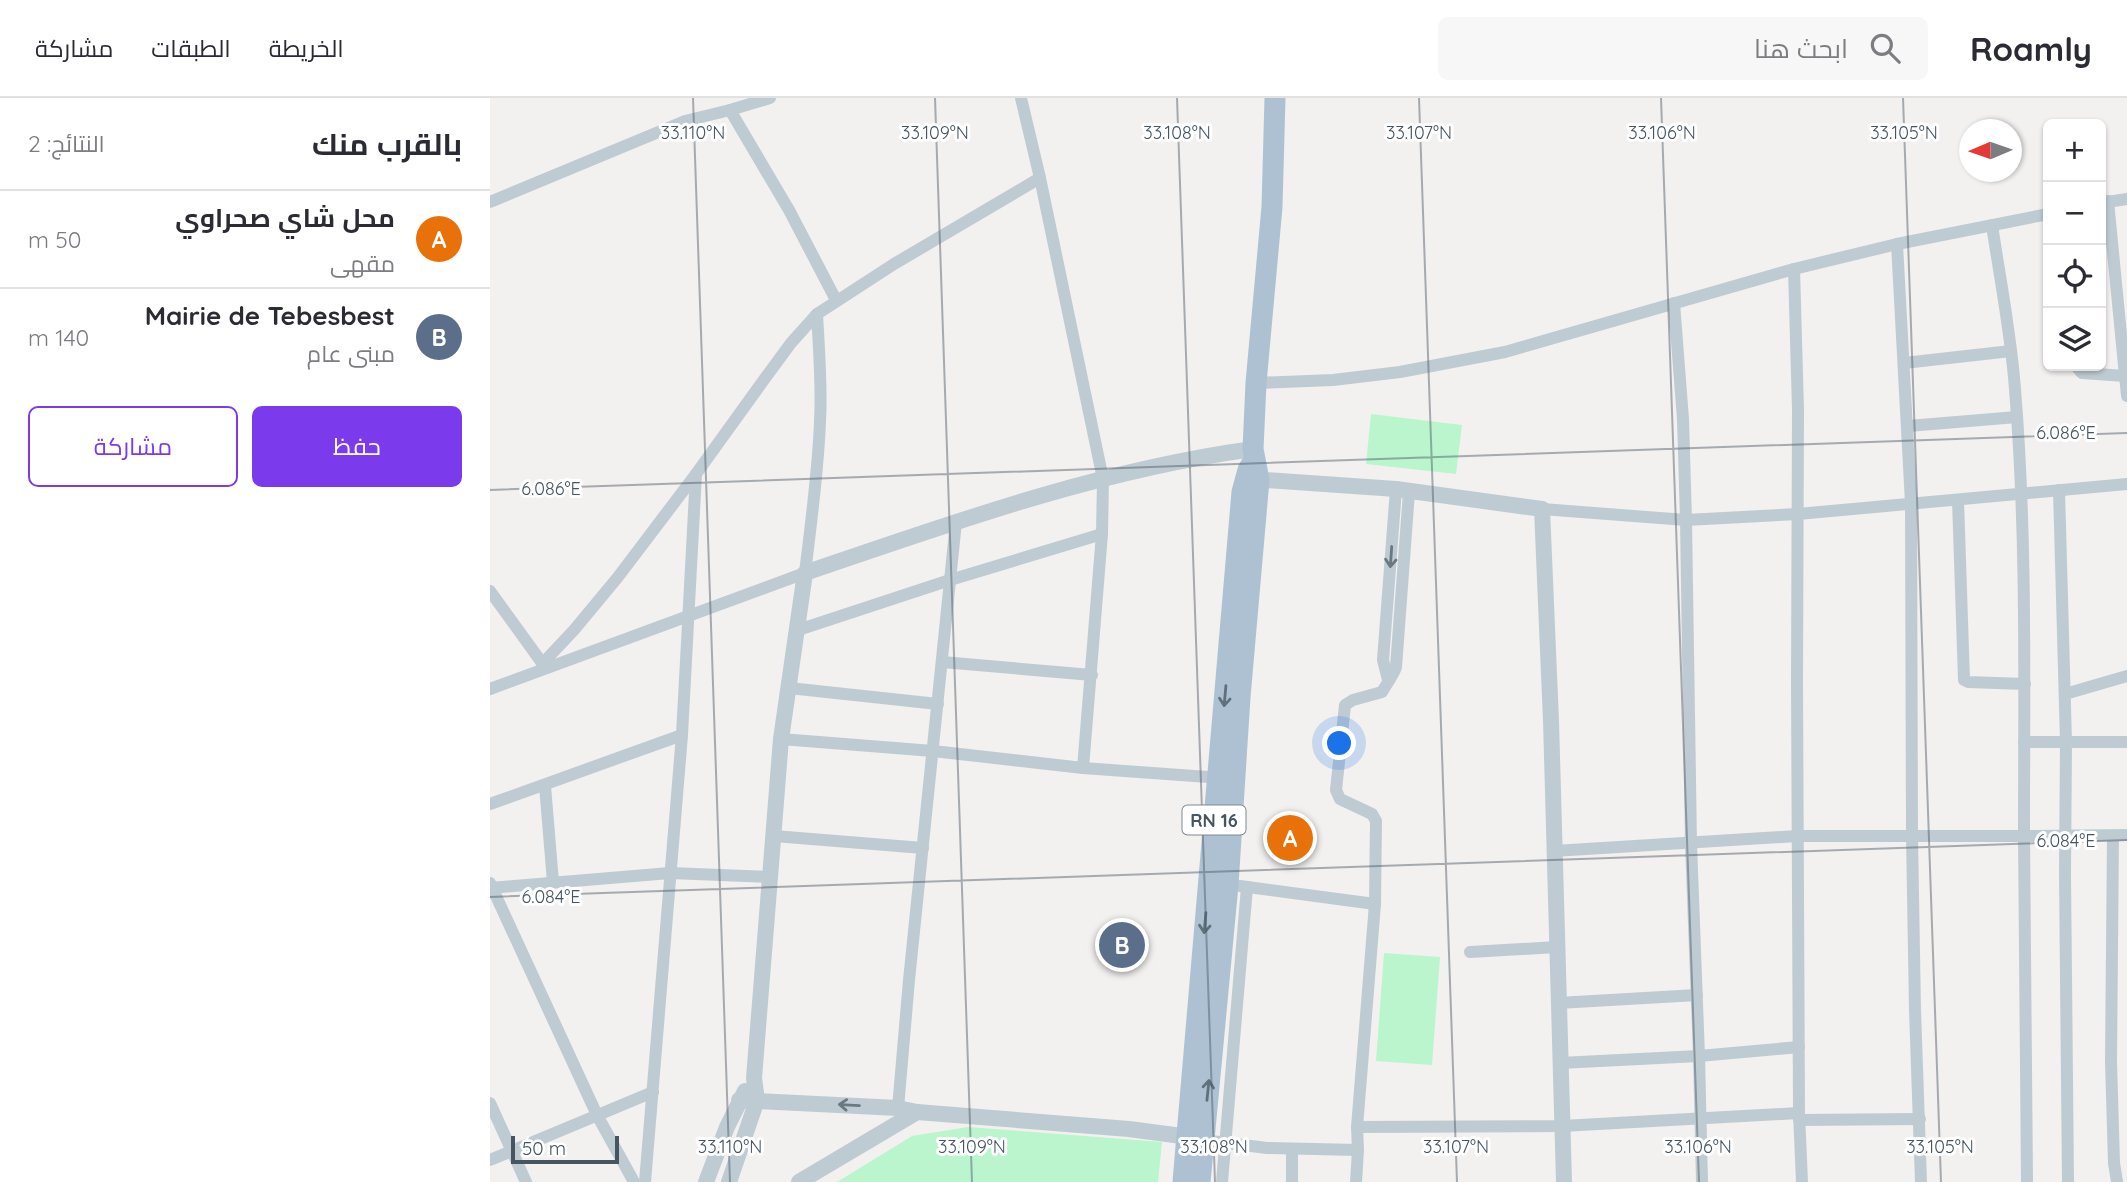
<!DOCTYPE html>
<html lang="ar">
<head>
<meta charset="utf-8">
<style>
	:root { --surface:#fff; --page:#f7f7f7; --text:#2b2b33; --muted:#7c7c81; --line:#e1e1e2; --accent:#7c3aed }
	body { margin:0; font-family:Quicksand,Cairo,sans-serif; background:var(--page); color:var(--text); direction:rtl }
	.controls { position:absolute; right:21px; top:21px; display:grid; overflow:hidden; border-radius:10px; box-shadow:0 2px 5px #0004 }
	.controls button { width:63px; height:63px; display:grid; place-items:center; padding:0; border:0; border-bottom:2px solid var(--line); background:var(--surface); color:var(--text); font:35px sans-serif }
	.compass { position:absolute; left:1469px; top:21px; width:63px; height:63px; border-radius:50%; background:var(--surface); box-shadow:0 2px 5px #0004; rotate:268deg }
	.scale { position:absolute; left:21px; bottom:18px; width:108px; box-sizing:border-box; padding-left:7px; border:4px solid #465560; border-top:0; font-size:19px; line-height:24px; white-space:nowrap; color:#465560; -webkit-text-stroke:5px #fff; paint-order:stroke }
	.you { position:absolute; left:850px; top:646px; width:24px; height:24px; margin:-18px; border:5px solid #fff; border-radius:50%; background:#1a73e8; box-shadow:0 0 0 10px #1a73e833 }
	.badge { display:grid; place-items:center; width:46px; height:46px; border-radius:50%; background:var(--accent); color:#fff; font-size:23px; font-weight:700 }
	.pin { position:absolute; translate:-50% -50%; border:4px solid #fff; box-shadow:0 2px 7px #0006 }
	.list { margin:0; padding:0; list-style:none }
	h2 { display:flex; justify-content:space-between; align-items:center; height:91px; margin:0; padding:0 28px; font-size:30px }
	h2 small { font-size:23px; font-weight:400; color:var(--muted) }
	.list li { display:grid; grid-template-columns:46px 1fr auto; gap:21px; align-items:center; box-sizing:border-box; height:98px; padding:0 28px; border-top:2px solid var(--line) }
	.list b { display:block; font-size:26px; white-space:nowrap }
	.list p { margin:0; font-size:23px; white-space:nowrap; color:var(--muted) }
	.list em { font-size:23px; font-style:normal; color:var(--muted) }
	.actions { display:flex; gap:14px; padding:21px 28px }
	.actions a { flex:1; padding:16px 0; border:2px solid var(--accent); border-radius:10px; text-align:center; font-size:24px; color:var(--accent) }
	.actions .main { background:var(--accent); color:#fff }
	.icon { flex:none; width:38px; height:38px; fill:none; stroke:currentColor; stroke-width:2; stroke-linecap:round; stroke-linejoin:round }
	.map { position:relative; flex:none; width:1637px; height:1084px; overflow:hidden; direction:ltr }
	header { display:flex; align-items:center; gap:42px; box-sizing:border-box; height:98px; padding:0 35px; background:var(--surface); border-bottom:2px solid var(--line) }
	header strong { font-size:33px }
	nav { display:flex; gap:38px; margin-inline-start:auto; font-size:24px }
	.search { width:490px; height:63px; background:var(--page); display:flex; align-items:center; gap:18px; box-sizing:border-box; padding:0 24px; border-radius:10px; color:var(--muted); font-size:26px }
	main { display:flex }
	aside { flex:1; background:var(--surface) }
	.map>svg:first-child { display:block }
</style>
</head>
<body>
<header>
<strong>Roamly</strong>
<div class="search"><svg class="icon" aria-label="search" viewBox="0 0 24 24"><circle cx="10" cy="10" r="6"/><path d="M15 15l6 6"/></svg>ابحث هنا</div>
<nav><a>الخريطة</a><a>الطبقات</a><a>مشاركة</a></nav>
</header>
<main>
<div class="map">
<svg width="1637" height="1084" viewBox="0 0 1637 1084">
	<rect width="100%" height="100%" fill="#f3f0f0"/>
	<!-- green -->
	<g fill="#baf5ce">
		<polygon points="881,316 972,327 966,376 876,366"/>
		<polygon points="894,855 950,859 942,967 886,963"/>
		<polygon points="478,1029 672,1044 668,1084 347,1084 422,1038"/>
	</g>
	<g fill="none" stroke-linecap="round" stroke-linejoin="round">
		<!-- minor -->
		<g stroke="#bfcbd3" stroke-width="12">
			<polyline points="531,0 550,80 613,381 612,436 593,670"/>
			<polyline points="240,12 299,112 346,202"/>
			<polyline points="1618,103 1637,298"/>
			<polyline points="0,104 195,23 240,12 280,0"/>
			<polyline points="1611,105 1637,101"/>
			<path d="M1502,127C1510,181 1521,236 1525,291C1537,439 1534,589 1534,738L1637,737"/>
			<polyline points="1407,146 1421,405 1422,738 1425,912 1431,1084"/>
			<polyline points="1304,171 1308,312 1307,584 1309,1015 1312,1084"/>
			<polyline points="1184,205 1193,321 1196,422 1201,746 1209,958 1212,1084"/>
			<polyline points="1414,265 1521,253"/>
			<polyline points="1586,268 1592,275 1635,278"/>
			<polyline points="766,285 843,282 910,274 1015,254 1304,171 1407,146 1558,116"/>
			<polyline points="1418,328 1527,319"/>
			<polyline points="1569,392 1576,644 1575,776 1578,1084"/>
			<polyline points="1468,402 1474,582 1478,584 1535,586"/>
			<polyline points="1052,411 1196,422 1308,416 1637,386"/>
			<polyline points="0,493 55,569"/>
			<polyline points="308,532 460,482 612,436"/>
			<polyline points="452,564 602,577"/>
			<polyline points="52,566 84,532 128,479 206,376 273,283 301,245 327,216 404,166 550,80"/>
			<polyline points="898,582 893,562 906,391"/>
			<polyline points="299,590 448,606"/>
			<path d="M0,591L315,475C321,425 328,375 330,324C332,288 329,252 327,216"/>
			<polyline points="1575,596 1637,578"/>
			<polyline points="291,641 443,653 593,670 732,680"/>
			<polyline points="1534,644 1637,644"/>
			<polyline points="55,688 63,784"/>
			<polyline points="0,706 192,637"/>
			<polyline points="284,738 433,750"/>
			<polyline points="1623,738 1621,963 1624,1065 1627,1084"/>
			<polyline points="1064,753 1308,738 1534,738 1537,1084"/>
			<polyline points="0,785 107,1017 144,1084"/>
			<polyline points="750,788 885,806"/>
			<polyline points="0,790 180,775 281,779"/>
			<polyline points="980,854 1067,849"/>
			<polyline points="1068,905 1207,897"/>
			<polyline points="1070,965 1209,958 1309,949"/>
			<polyline points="0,1005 36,1084"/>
			<polyline points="408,1010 419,882 466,424"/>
			<polyline points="1309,1022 1430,1021"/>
			<path d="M867,1029L885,806L886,723L882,716L850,701L846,692L855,607L863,602L892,594C896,587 904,576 906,569L919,394"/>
			<polyline points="713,1042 777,1050 868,1052 867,1029 1072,1028 1309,1015"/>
			<polyline points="0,1062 163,994"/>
			<polyline points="155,1084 192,637 206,376"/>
			<polyline points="732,1084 757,789"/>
			<polyline points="802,1084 802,1051"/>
			<polyline points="866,1084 868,1052"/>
		</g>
		<!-- tertiary -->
		<g stroke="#bfcbd3" stroke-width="16">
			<polyline points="761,381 906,391 1052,411 1061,623 1074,1084"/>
			<polyline points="249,1002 408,1010 427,1014 639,1031 707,1040"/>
			<polyline points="216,1084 237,1029 255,993"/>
			<path d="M239,1084L267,1002L264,980L291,641L315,475C461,425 609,372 763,351"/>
			<polyline points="309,1084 427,1014"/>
		</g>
		<!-- primary -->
		<g stroke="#adc1d2" stroke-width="21">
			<polyline points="693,1084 752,394 758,372 764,362"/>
			<polyline points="710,1084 738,787 750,599 769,382 763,351 766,285 782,109 785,0"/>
		</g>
	</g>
	<!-- one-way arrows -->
	<defs><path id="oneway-shaft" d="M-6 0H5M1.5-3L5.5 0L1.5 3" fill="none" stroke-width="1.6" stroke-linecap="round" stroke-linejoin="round" transform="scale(1.75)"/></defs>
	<g stroke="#6a7882">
		<use href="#oneway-shaft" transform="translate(901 459) rotate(94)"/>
		<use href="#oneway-shaft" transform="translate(359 1007) rotate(-177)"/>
	</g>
	<g stroke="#60707c">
		<use href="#oneway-shaft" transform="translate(735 598) rotate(95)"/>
		<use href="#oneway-shaft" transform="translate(715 825) rotate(95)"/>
		<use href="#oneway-shaft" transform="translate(718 992) rotate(-84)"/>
	</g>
	<!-- ticks -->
	<path fill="none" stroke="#465560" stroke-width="2" stroke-opacity="0.45" d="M203,0L240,1084M445,0L482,1084M687,0L725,1084M929,0L967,1084M1171,0L1209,1084M1413,0L1451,1084M0,392L1637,335M0,799L1637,742"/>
	<g text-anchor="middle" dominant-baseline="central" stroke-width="6" stroke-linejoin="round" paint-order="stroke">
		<!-- shield labels -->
		<rect fill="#fff" stroke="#7e8890" stroke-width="2" x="692.5" y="707.5" width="63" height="29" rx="5"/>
		<g font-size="18" font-weight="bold" fill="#465560">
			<text x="724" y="722">RN 16</text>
		</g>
	</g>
	<g font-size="18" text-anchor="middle" fill="#465560" stroke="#fff" stroke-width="6" stroke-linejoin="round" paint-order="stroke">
		<text x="203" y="41">33.110°N</text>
		<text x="445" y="41">33.109°N</text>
		<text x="687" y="41">33.108°N</text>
		<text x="929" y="41">33.107°N</text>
		<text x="1172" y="41">33.106°N</text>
		<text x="1414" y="41">33.105°N</text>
		<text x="1576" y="341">6.086°E</text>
		<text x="61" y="397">6.086°E</text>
		<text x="1576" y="749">6.084°E</text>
		<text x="61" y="805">6.084°E</text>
		<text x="240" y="1055">33.110°N</text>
		<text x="482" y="1055">33.109°N</text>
		<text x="724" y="1055">33.108°N</text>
		<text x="966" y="1055">33.107°N</text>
		<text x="1208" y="1055">33.106°N</text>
		<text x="1450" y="1055">33.105°N</text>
	</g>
</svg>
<div class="controls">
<button>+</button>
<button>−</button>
<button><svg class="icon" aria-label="locate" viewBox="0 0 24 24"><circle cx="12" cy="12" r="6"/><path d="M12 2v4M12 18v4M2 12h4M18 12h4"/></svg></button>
<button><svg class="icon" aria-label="layers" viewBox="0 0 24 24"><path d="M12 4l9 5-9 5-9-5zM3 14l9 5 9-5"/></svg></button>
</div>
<svg class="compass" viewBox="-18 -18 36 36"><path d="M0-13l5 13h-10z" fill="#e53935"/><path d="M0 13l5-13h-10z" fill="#7c7c81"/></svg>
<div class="scale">50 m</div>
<div class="you"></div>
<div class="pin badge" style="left:800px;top:740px;background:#e8710a">A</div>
<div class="pin badge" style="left:632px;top:847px;background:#5c6f8a">B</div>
</div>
<aside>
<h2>بالقرب منك<small>النتائج: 2</small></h2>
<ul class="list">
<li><span class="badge" style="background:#e8710a">A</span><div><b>محل شاي صحراوي</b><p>مقهى</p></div><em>50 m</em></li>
<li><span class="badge" style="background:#5c6f8a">B</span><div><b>Mairie de Tebesbest</b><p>مبنى عام</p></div><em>140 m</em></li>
</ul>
<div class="actions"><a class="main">حفظ</a><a>مشاركة</a></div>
</aside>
</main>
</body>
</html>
